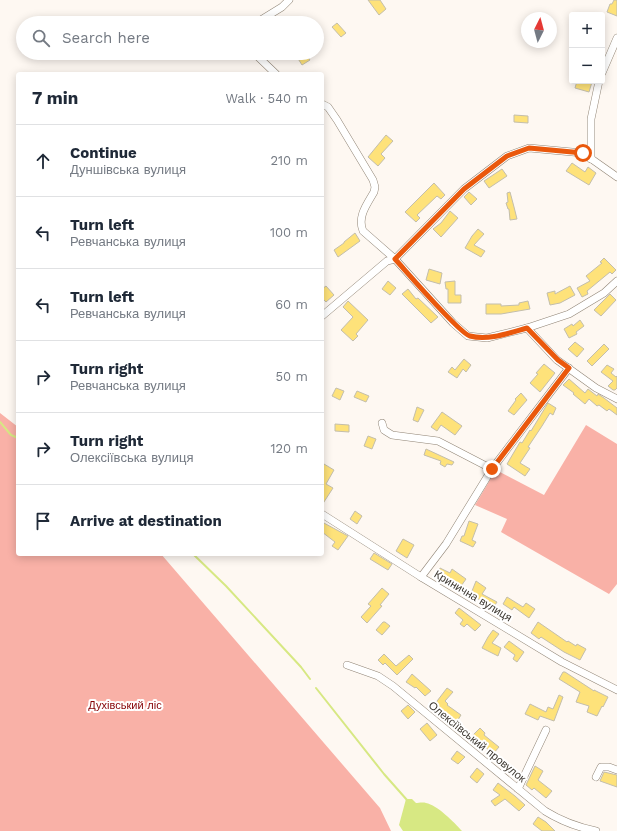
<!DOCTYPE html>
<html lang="en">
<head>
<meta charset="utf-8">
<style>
	:root { --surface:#fff; --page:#f2f2f3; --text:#1f2937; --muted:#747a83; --line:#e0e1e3 }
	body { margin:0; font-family:"Work Sans",sans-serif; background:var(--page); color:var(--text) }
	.controls { position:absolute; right:12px; top:12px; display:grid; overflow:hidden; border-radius:4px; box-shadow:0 2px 10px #0003 }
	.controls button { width:36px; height:36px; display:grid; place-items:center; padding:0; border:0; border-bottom:1px solid var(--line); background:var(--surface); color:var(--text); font:20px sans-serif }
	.compass { position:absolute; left:521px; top:12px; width:36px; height:36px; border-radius:50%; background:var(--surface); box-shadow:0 2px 10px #0003; rotate:6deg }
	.stop { position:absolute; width:12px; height:12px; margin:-9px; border:3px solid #ea580c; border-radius:50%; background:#fff }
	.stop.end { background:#ea580c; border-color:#fff; box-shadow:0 1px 4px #0008 }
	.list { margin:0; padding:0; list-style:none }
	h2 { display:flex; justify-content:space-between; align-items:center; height:52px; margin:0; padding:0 16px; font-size:17px }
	h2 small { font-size:13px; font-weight:400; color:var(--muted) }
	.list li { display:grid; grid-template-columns:26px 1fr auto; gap:12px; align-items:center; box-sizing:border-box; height:72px; padding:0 16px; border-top:1px solid var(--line) }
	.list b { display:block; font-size:15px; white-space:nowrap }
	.list p { margin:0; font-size:13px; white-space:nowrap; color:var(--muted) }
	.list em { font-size:13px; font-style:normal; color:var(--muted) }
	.icon { flex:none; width:22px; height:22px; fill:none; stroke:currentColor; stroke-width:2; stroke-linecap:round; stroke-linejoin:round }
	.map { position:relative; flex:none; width:617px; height:831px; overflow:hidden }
	.search { position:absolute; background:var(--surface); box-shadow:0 2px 10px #0003; left:16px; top:16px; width:308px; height:44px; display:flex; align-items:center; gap:10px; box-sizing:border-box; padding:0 14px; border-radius:22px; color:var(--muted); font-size:15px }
	.panel { position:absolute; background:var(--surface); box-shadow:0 2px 10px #0003; left:16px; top:72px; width:308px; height:484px; border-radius:4px }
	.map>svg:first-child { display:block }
</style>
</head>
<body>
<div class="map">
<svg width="617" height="831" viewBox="0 0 617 831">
	<rect width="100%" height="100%" fill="#fef8f2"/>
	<!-- green -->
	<g fill="#f9b1a7">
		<polygon points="0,413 18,427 18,554 161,554 380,808 391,831 0,831"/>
		<polygon points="586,425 617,444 617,584 609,594 501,532 507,519 475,505 496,470 544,495"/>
	</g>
	<!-- water -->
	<path fill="#d7e883" d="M406,799H412L416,803C418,803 423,802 426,803C437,805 454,822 462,831H403L399,825Z"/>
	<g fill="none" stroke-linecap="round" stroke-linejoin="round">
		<!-- stream -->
		<g stroke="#d7e883" stroke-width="2">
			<polyline points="0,422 11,435 18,438"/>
			<polyline points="193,554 226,586 301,667 310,679"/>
			<polyline points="316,688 384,774 407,800"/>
		</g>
	</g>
	<!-- building -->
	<g fill="#fee27a" stroke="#c3beac">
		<polygon points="368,0 380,0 386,9 379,15"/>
		<polygon points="614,0 617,0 617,16 607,12 610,4 612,4"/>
		<polygon points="337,23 346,33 341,37 332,27"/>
		<polygon points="303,53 305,53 310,60 302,65 297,57"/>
		<polygon points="577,81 592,82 589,92 575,88"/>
		<polygon points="514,115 528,116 528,123 514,122"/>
		<polygon points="386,135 393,141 381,154 385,158 378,166 368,157"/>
		<polygon points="572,163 585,172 588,167 596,173 589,185 566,171"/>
		<polygon points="502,169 507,176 489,188 484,181"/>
		<polygon points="434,183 445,195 441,199 437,196 417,215 420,218 416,222 405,212"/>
		<polygon points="469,192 477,199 471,205 464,197"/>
		<polygon points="510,192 514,207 517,219 510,220 509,209 508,209 506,203 508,202 507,193"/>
		<polygon points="450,211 458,218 441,237 433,229 441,223"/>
		<polygon points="478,229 484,234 474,245 485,251 481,257 465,248 472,236"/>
		<polygon points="355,233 360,241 338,257 334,250 344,243 344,242"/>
		<polygon points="604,258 616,270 612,274 610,272 587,291 588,294 582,297 577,288 590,281 586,276 602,263 600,262"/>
		<polygon points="429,269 442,273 440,284 426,280"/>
		<polygon points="388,281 396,288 390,295 382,289"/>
		<polygon points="455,281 455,295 461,295 461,303 448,303 448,289 446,289 445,282"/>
		<polygon points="326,286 334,295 326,302 322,298 322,289"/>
		<polygon points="570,286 575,295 560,303 550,305 547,293 555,291 555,294"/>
		<polygon points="408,289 416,299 418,298 438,317 431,323 402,294"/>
		<polygon points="610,294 616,300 601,316 594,310"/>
		<polygon points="348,301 368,320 356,334 358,336 353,341 341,330 353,317 343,307"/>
		<polygon points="528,301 530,309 501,314 486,314 486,304 501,304 501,306 519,305 519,303"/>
		<polygon points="580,320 584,326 576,332 577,334 569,338 564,329 572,324 573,326"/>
		<polygon points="575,342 584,349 577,357 568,349"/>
		<polygon points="604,344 609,349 592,366 587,361"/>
		<polygon points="464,359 471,365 466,372 463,369 457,378 448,372 452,367 455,370"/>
		<polygon points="544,364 555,373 540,392 530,383 538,374 536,373"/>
		<polygon points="607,365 614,369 611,373 616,377 617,376 617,388 615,390 613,390 608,386 613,381 601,372"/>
		<polygon points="569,379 585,393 588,389 597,396 598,394 604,398 617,408 617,415 609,409 607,411 599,405 597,406 589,399 585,404 573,394 574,393 563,385"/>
		<polygon points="336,388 344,391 340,400 332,396"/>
		<polygon points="357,391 369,396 366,402 354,397"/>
		<polygon points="521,393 527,400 514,415 508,411 516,400 515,399"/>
		<polygon points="548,403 556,408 553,415 550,413 542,426 528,447 530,448 520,463 530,469 525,476 507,464 520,442 522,443 530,430 531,431"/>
		<polygon points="417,407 424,410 418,422 413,420"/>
		<polygon points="442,412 462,426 455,435 441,425 437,431 431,427"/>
		<polygon points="335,424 349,425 349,432 335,431"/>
		<polygon points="368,436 376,439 372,449 364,446"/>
		<polygon points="426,449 454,462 452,465 447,464 445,467 440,464 441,461 424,455"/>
		<polygon points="324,464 334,470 326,484 333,488 322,505 322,468"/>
		<polygon points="355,511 362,516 357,524 350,519"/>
		<polygon points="469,521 478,524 472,540 476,542 473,547 460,541 462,536 464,536"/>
		<polygon points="322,522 348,536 338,550 332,546 335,542 322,532"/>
		<polygon points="403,539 414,545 407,558 396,551"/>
		<polygon points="374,553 392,564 388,570 370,559"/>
		<polygon points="440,568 450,573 452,569 466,579 459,589 442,577 442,578 436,575"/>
		<polygon points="476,581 486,588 482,594 497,602 495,605 470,596"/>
		<polygon points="382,588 389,594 380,605 382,606 367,623 361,617 371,606 368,604"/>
		<polygon points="507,597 523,607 526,603 535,609 529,618 514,607 512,610 503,604"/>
		<polygon points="459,608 481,625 475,631 467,624 464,627 460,624 463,620 455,613"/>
		<polygon points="383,622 385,622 390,626 382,635 376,630"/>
		<polygon points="538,622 567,642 568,641 576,646 577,644 586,649 580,660 564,652 541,637 539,639 531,633"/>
		<polygon points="493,630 499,634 492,643 501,648 498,656 482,648 488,637"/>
		<polygon points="509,641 524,652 517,662 513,659 515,655 504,647"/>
		<polygon points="384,654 396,666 409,655 413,659 397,675 385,663 383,665 378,660"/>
		<polygon points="563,672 565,672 594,691 594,690 608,697 603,707 602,706 597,716 587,712 589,706 576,702 580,692 559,679"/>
		<polygon points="412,674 431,691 425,696 416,687 415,688 406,682"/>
		<polygon points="447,688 453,692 445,701 448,704 447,705 461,715 456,723 448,718 449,716 434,705"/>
		<polygon points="559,695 563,697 554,721 540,716 538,720 525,714 530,704 546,712 548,707 553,709"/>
		<polygon points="408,705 415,712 408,719 401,711"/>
		<polygon points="427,723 437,735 430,741 420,729"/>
		<polygon points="480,728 485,733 484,735 499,747 493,754 472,736"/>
		<polygon points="457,751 465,757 458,764 451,759"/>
		<polygon points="535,766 543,771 538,780 552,791 546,798 534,788 532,790 526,785"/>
		<polygon points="477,768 484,774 477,783 470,777"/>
		<polygon points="604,772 617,775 617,787 600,781"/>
		<polygon points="498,783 515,796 525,805 519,811 505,799 495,806 491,801 500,795 493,790"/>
		<polygon points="538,817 546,822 555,831 542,831 533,824"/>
	</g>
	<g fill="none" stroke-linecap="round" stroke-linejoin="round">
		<defs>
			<g id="street">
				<polyline points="256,23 282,7 289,0"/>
				<polyline points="254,53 276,74"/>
				<polyline points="602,73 617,38"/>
				<path d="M322,104L328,107L337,120L373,180L375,187L374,192C367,204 357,217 363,231L395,259L453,323L468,336L487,338L527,328L569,314L604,293L617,281"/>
				<polyline points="591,159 591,119 599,81"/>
				<polyline points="322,316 387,261 395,259 464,189 507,156 529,148 583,153 617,177"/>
				<polyline points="527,328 557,360 596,388 617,399"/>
				<polyline points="382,423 384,430 392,435 438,441 492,469"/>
				<polyline points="322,514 421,577 562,662 617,690"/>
				<polyline points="421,577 446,544 492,469 569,368"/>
				<path d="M347,665L378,676L393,686L545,811C561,821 577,827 596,831"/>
				<polyline points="596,777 601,767 609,767 617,770"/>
				<polyline points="518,789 546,730"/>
			</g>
		</defs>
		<!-- street casing -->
		<use href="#street" stroke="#908475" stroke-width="8"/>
		<!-- street -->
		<use href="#street" stroke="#fff" stroke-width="7"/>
	</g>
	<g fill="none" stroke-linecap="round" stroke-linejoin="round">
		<!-- route -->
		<path stroke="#ea580c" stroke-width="5" d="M492,469L569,368L558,360L527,328C509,333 488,341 470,336C459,333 406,271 395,259L464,189L507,156L529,148L583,153"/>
	</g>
	<g text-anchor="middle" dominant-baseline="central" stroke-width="4" stroke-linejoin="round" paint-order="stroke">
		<!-- street labels -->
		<g font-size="11" fill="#3b362f" stroke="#fff">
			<text transform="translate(473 596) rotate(31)">Кринична вулиця</text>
			<text transform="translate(477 742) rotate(39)">Олексіївський провулок</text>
		</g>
		<!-- park labels -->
		<g font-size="11" fill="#850204" stroke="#fff">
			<text x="125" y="705">Духівський ліс</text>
		</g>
	</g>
</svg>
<div class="controls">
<button>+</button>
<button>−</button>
</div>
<svg class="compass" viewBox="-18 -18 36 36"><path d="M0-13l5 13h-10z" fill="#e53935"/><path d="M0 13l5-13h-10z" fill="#747a83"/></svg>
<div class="stop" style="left:583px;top:153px"></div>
<div class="stop end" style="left:492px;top:469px"></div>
<div class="search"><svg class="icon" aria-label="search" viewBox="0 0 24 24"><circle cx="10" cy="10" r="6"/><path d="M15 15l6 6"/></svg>Search here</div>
<section class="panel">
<h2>7 min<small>Walk · 540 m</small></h2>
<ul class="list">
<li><svg class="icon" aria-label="ahead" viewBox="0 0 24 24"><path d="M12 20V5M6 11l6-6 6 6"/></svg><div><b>Continue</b><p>Дуншівська вулиця</p></div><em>210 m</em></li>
<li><svg class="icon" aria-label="left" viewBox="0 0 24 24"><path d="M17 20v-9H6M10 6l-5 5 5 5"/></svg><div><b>Turn left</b><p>Ревчанська вулиця</p></div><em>100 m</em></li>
<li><svg class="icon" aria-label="left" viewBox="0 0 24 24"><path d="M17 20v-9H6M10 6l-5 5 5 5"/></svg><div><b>Turn left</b><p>Ревчанська вулиця</p></div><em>60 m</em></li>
<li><svg class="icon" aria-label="right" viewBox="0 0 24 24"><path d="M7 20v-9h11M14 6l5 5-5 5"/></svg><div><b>Turn right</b><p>Ревчанська вулиця</p></div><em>50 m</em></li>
<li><svg class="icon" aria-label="right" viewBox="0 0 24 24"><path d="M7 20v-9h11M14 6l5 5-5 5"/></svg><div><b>Turn right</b><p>Олексіївська вулиця</p></div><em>120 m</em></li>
<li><svg class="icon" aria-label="arrive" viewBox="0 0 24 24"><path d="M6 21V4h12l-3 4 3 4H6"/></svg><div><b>Arrive at destination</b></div></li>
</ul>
</section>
</div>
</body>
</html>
